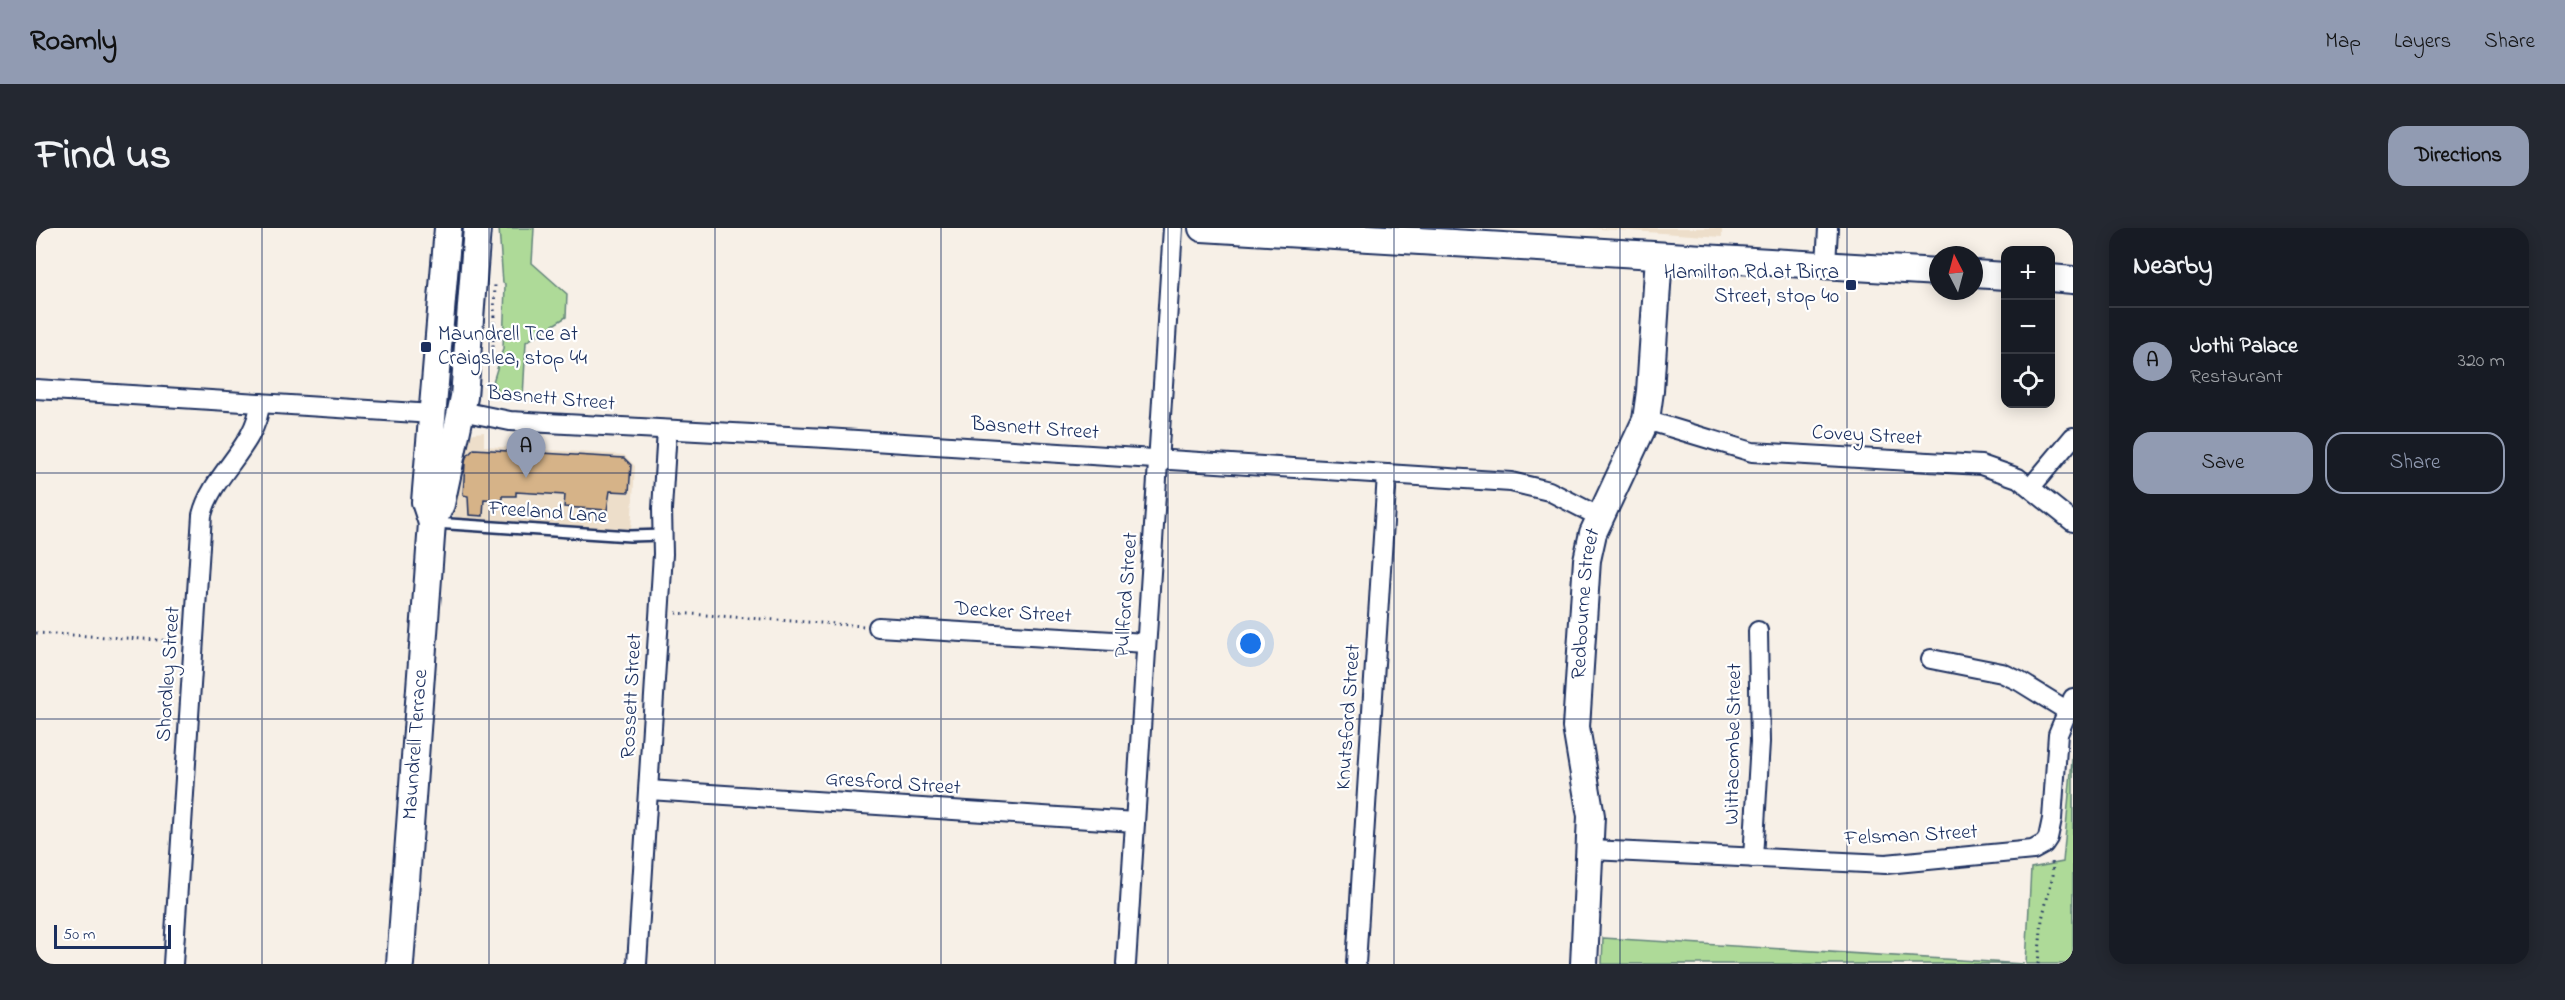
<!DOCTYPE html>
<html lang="en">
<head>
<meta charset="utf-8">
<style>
	:root { --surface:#171b24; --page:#242831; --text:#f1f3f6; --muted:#9ea1a6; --line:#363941; --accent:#919bb2 }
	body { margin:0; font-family:"Indie Flower",sans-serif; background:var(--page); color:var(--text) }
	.controls { position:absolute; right:18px; top:18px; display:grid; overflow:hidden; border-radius:12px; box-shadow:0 3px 15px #0003 }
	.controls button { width:54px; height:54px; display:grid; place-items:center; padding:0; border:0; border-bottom:2px solid var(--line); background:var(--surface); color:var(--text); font:30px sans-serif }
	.compass { position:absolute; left:1893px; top:18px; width:54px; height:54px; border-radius:50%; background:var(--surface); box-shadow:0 3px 15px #0003; rotate:354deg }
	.scale { position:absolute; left:18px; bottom:15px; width:117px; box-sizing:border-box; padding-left:6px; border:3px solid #1b2f5e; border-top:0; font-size:16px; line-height:21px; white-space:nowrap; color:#1b2f5e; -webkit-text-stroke:4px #fff; paint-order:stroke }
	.you { position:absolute; left:1215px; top:416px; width:21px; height:21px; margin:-15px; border:4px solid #fff; border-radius:50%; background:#1a73e8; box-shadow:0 0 0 9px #1a73e833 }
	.badge { display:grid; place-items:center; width:39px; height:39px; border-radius:50%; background:var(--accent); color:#111; font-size:20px; font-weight:700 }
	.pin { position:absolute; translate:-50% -50px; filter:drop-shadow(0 2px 3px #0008) }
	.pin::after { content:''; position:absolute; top:32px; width:21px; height:18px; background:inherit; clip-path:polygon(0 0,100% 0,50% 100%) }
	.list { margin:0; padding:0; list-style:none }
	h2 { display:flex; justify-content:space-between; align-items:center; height:78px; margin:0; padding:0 24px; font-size:26px }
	h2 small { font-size:20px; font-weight:400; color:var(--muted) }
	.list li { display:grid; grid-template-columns:39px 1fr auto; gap:18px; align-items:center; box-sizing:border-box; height:108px; padding:0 24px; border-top:2px solid var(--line) }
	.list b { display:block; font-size:22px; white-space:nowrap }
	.list p { margin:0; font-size:20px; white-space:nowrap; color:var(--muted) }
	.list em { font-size:20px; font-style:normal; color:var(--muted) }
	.actions { display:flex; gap:12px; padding:18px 24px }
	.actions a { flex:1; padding:14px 0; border:2px solid var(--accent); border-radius:18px; text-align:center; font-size:21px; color:var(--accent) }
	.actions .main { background:var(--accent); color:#111 }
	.icon { flex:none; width:33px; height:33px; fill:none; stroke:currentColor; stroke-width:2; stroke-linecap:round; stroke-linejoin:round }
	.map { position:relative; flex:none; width:2037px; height:736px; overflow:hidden; border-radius:18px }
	header { display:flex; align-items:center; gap:36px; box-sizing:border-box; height:84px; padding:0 30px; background:var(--accent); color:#111 }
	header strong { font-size:28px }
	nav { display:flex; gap:33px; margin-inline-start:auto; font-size:21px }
	.intro { display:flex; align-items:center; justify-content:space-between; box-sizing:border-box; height:144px; padding:0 36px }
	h1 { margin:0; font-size:42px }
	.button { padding:15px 27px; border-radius:18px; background:var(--accent); color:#111; font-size:21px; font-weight:700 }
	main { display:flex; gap:36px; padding:0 36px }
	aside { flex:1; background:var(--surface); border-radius:18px; box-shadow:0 3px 15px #0003 }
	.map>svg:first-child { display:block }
</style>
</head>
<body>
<header>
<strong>Roamly</strong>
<nav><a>Map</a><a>Layers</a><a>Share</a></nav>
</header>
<div class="intro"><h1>Find us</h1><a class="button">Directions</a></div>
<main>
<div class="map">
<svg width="2037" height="736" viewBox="0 0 2037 736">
	<rect width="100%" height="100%" fill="#f7f0e7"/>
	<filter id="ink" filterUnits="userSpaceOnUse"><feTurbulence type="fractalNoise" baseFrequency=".0167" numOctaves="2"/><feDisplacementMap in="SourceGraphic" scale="12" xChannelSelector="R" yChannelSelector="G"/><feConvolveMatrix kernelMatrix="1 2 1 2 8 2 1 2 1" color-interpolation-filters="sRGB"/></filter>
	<g filter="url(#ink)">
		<!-- built -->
		<g fill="#eddeca">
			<polygon points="1550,0 1686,0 1686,9"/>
			<polygon points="448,204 448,218 588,227 599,238 595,302 425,291 418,288 413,280 430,210 438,205"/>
		</g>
		<!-- green -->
		<g fill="#aeda98" stroke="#64847b" stroke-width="1.5">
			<polygon points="463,0 498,0 496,35 531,66 530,89 490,114 487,169 463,165 457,154 467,121 469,56 467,55"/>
			<polygon points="2037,521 2037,736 1990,736 1995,640 2027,634"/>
			<polygon points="1567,710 1988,736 1566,736"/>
		</g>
		<!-- building -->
		<polygon fill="#d6b388" stroke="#1b2f5e" stroke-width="1.5" points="438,221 588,230 595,237 593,264 574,263 571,282 528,279 529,267 480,264 480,268 466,268 466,272 448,271 447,288 433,287 432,268 427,267 429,235 430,229"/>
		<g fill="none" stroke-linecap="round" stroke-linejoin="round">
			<defs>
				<polyline id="lane" points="399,295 594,308 627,307"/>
				<g id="street">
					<polyline points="1790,37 1792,0"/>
					<polyline points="0,161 397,186"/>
					<polyline points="425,183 474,193 790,210 1475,254 1513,263 1564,289"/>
					<polyline points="1610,192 1716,224 1945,237 1982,250 2037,294"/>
					<polyline points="1995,259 2037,209"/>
					<polyline points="842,399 1110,415"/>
					<polyline points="1895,431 1966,445 1983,453 2030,482"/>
					<polyline points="613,562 1099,594"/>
					<polyline points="1555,622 1850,636 1997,622 2008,616 2012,610 2016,591 2022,506 2037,470"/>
					<polyline points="1717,630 1724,514 1722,403"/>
					<path d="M137,736L166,287C176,246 221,218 224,175"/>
					<polyline points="601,736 627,326 626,281 631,202"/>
					<polyline points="1090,736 1137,0"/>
					<polyline points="1320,736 1351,246"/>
				</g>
				<g id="secondary">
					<polyline points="1166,0 1902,44"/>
					<polyline points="1938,46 1970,48"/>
					<polyline points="2014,50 2037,52"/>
					<polyline points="395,292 389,274 412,0"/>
					<path id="s1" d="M364,736L396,295L405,276L428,169L441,0"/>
					<path id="s2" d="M1548,736L1555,588L1540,499L1551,332L1557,305L1610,192L1614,163L1623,28"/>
				</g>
			</defs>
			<!-- lane casing -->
			<use href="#lane" stroke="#1b2f5e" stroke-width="14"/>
			<!-- street casing -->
			<use href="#street" stroke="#1b2f5e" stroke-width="22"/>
			<!-- secondary casing -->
			<use href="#secondary" stroke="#1b2f5e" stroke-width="30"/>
			<!-- path -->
			<g stroke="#1b2f5e" stroke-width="3" stroke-dasharray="1.5 4.5" stroke-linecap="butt">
				<polyline points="457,119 459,55"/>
				<polyline points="640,385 828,398"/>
				<polyline points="0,405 141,413"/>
				<polyline points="2002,736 2006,691 2017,647 2016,631"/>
				<polyline points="2033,736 2037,730"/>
			</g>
			<!-- lane -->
			<use href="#lane" stroke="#fff" stroke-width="9"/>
			<!-- street -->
			<use href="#street" stroke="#fff" stroke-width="18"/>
			<!-- secondary -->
			<use href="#secondary" stroke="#fff" stroke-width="26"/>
		</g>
	</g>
	<!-- grid -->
	<path fill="none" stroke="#1b2f5e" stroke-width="1.5" stroke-opacity="0.55" d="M226,0V736M453,0V736M679,0V736M905,0V736M1132,0V736M1358,0V736M1584,0V736M1811,0V736M0,245H2037M0,491H2037"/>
	<!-- markers -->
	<g fill="#1b2f5e" stroke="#fff" stroke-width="2">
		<rect x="1809" y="51" width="12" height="12" rx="3"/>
		<rect x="384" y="113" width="12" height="12" rx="3"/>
	</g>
	<g text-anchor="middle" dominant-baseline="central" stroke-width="4.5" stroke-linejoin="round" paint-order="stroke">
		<!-- poi labels -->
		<g font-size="21" fill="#1b2f5e" stroke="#fff" text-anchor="end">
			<text x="1803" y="45">Hamilton Rd at Birra<tspan x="1803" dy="24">Street, stop 40</tspan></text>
			<text x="402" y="107" text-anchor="start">Maundrell Tce at<tspan x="402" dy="24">Craigslea, stop 44</tspan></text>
		</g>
		<!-- street labels -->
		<g font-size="21" fill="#1b2f5e" stroke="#fff">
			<text transform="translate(515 171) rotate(5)">Basnett Street</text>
			<text transform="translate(999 201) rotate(4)">Basnett Street</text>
			<text transform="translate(1831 208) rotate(3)">Covey Street</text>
			<text transform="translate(512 285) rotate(4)">Freeland Lane</text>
			<text transform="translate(1091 367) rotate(-86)">Pullford Street</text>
			<text stroke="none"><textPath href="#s2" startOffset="362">Redbourne Street</textPath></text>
			<text transform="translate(977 385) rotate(4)">Decker Street</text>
			<text transform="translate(133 446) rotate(-86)">Shordley Street</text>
			<text transform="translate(596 468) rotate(-87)">Rossett Street</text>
			<text transform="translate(1313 489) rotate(-86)">Knutsford Street</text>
			<text stroke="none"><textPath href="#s1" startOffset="220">Maundrell Terrace</textPath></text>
			<text transform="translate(1698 516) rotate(-89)">Wittacombe Street</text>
			<text transform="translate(857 556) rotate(4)">Gresford Street</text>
			<text transform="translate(1875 608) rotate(-3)">Felsman Street</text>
		</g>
	</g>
</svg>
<div class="controls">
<button>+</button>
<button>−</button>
<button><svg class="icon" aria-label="locate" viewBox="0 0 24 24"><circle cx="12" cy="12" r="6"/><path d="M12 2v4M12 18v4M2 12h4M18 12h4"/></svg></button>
</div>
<svg class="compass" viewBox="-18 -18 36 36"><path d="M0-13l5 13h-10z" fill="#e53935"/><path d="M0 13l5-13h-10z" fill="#9ea1a6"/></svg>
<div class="scale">50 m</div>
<div class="you"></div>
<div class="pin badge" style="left:490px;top:250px">A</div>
</div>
<aside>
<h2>Nearby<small></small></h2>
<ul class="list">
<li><span class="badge">A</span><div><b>Jothi Palace</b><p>Restaurant</p></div><em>320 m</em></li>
</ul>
<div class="actions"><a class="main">Save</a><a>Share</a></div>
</aside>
</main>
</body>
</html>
